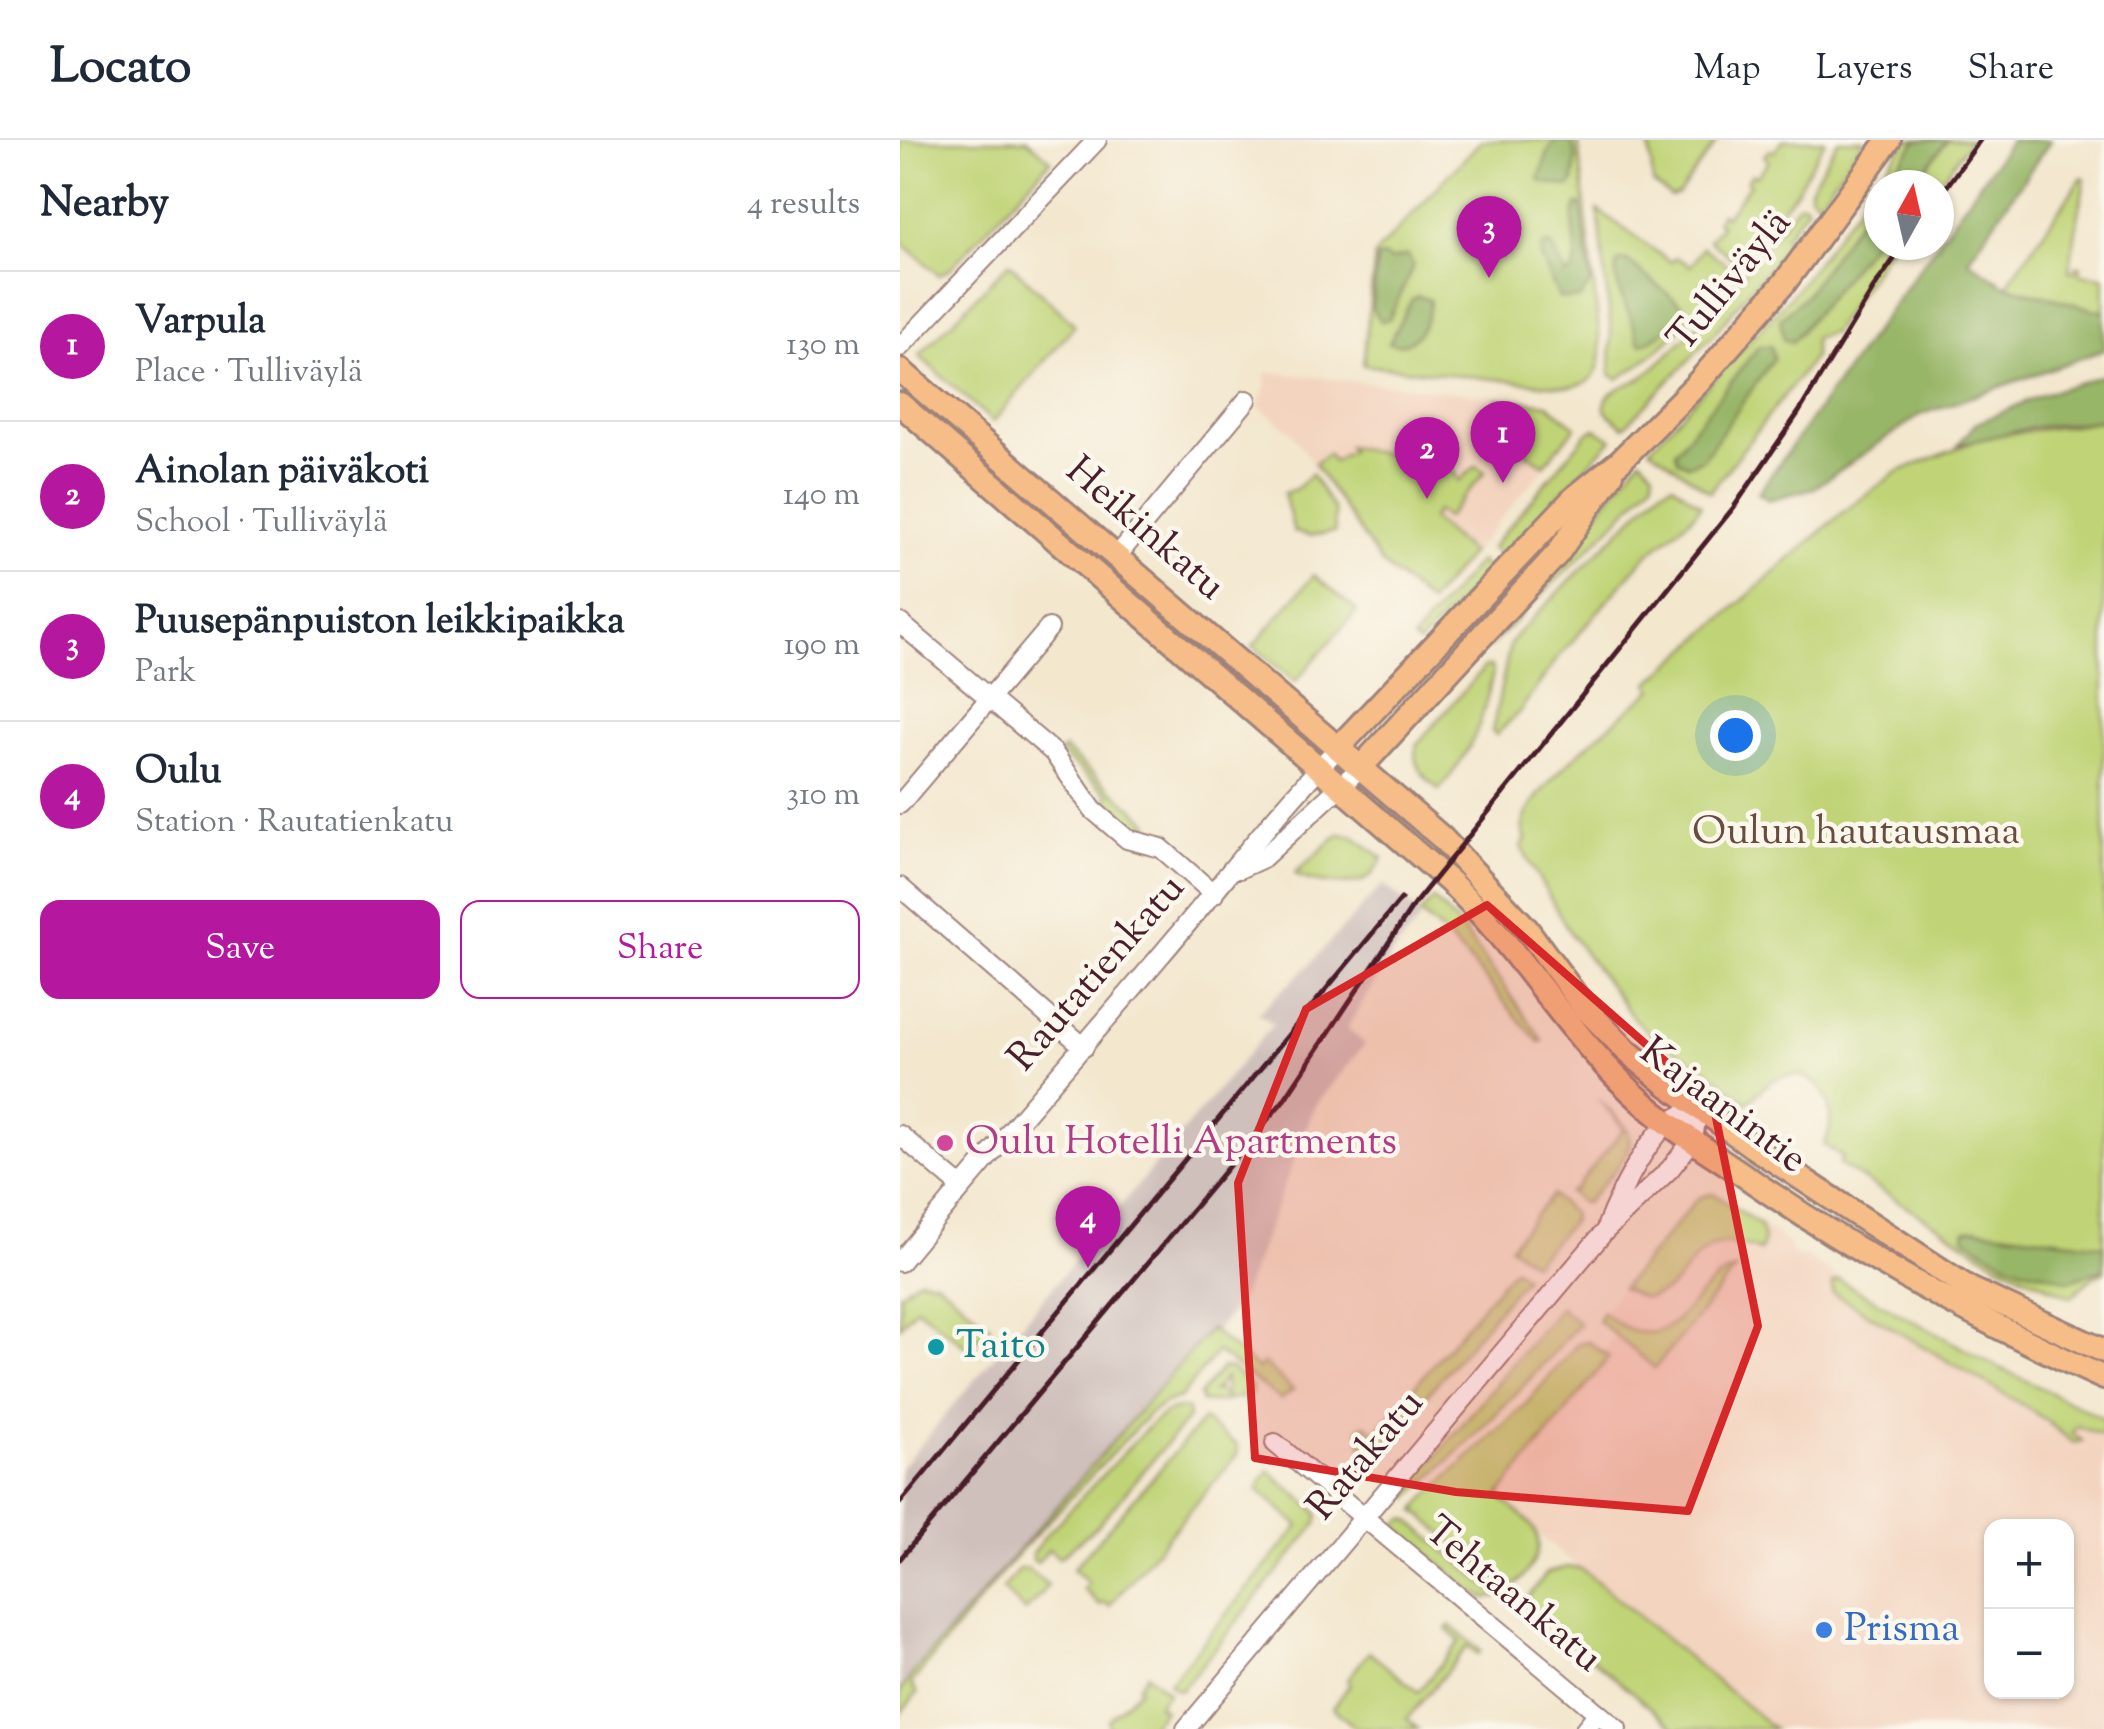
<!DOCTYPE html>
<html lang="en">
<head>
<meta charset="utf-8">
<style>
	:root { --surface:#fff; --page:#f6f6f7; --text:#1f2937; --muted:#747a83; --line:#e0e1e3; --accent:#b5179e }
	body { margin:0; font-family:"Sorts Mill Goudy",serif; background:var(--page); color:var(--text) }
	.controls { position:absolute; right:30px; bottom:30px; display:grid; overflow:hidden; border-radius:20px; box-shadow:0 2px 8px #0004 }
	.controls button { width:90px; height:90px; display:grid; place-items:center; padding:0; border:0; border-bottom:2px solid var(--line); background:var(--surface); color:var(--text); font:50px sans-serif }
	.compass { position:absolute; left:964px; top:30px; width:90px; height:90px; border-radius:50%; background:var(--surface); box-shadow:0 2px 8px #0004; rotate:8deg }
	.you { position:absolute; left:835px; top:595px; width:35px; height:35px; margin:-25px; border:8px solid #fff; border-radius:50%; background:#1a73e8; box-shadow:0 0 0 15px #1a73e833 }
	.badge { display:grid; place-items:center; width:65px; height:65px; border-radius:50%; background:var(--accent); color:#fff; font-size:32px; font-weight:700 }
	.pin { position:absolute; translate:-50% -82px; filter:drop-shadow(0 2px 5px #0008) }
	.pin::after { content:''; position:absolute; top:52px; width:35px; height:30px; background:inherit; clip-path:polygon(0 0,100% 0,50% 100%) }
	.list { margin:0; padding:0; list-style:none }
	h2 { display:flex; justify-content:space-between; align-items:center; height:130px; margin:0; padding:0 40px; font-size:42px }
	h2 small { font-size:32px; font-weight:400; color:var(--muted) }
	.list li { display:grid; grid-template-columns:65px 1fr auto; gap:30px; align-items:center; box-sizing:border-box; height:150px; padding:0 40px; border-top:2px solid var(--line) }
	.list b { display:block; font-size:38px; white-space:nowrap }
	.list p { margin:0; font-size:32px; white-space:nowrap; color:var(--muted) }
	.list em { font-size:32px; font-style:normal; color:var(--muted) }
	.actions { display:flex; gap:20px; padding:30px 40px }
	.actions a { flex:1; padding:22px 0; border:2px solid var(--accent); border-radius:20px; text-align:center; font-size:35px; color:var(--accent) }
	.actions .main { background:var(--accent); color:#fff }
	.map { position:relative; flex:none; width:1204px; height:1589px; overflow:hidden }
	header { display:flex; align-items:center; gap:60px; box-sizing:border-box; height:140px; padding:0 50px; background:var(--surface); border-bottom:2px solid var(--line) }
	header strong { font-size:48px }
	nav { display:flex; gap:55px; margin-inline-start:auto; font-size:35px }
	main { display:flex }
	aside { flex:1; background:var(--surface) }
	.map>svg:first-child { display:block }
</style>
</head>
<body>
<header>
<strong>Locato</strong>
<nav><a>Map</a><a>Layers</a><a>Share</a></nav>
</header>
<main>
<aside>
<h2>Nearby<small>4 results</small></h2>
<ul class="list">
<li><span class="badge">1</span><div><b>Varpula</b><p>Place · Tulliväylä</p></div><em>130 m</em></li>
<li><span class="badge">2</span><div><b>Ainolan päiväkoti</b><p>School · Tulliväylä</p></div><em>140 m</em></li>
<li><span class="badge">3</span><div><b>Puusepänpuiston leikkipaikka</b><p>Park</p></div><em>190 m</em></li>
<li><span class="badge">4</span><div><b>Oulu</b><p>Station · Rautatienkatu</p></div><em>310 m</em></li>
</ul>
<div class="actions"><a class="main">Save</a><a>Share</a></div>
</aside>
<div class="map">
<svg width="1204" height="1589" viewBox="0 0 1204 1589">
	<rect width="100%" height="100%" fill="#fbf7ec"/>
	<filter id="ink" filterUnits="userSpaceOnUse"><feTurbulence type="fractalNoise" baseFrequency=".01" numOctaves="2"/><feDisplacementMap in="SourceGraphic" scale="20" xChannelSelector="R" yChannelSelector="G"/><feConvolveMatrix kernelMatrix="1 2 1 2 8 2 1 2 1" color-interpolation-filters="sRGB"/></filter>
	<filter id="wash" filterUnits="userSpaceOnUse"><feTurbulence type="fractalNoise" baseFrequency=".0048" numOctaves="4" result="noise"/><feDisplacementMap in="SourceGraphic" scale="40" xChannelSelector="R" yChannelSelector="G"/><feGaussianBlur stdDeviation="2.25" result="paint"/><feColorMatrix in="noise" values="0 0 0 0 0 0 0 0 0 0 0 0 0 0 0 0 0 1.4 0 .05"/><feComposite in="paint" operator="in"/></filter>
	<g filter="url(#wash)">
		<rect width="100%" height="100%" fill="#f3e7ce"/>
		<!-- built -->
		<g fill="#f3d4bf" fill-rule="evenodd">
			<polygon points="367,232 648,262 678,287 529,465 481,425 392,293 358,266 366,248"/>
			<path d="M807,1053L819,1055L891,1105L889,1110L898,1117L904,1115L945,1142L1094,1225L1204,1279V1589H874L588,1353L715,1196L698,1181L702,1172L798,1058ZM1092,1386H1166V1552H1092Z"/>
		</g>
		<!-- industrial -->
		<polygon fill="#cfc0bb" points="483,744 520,774 519,781 490,817 447,888 465,904 415,965 340,1161 315,1192 310,1189 0,1552 0,1329 373,884 358,873 407,827"/>
		<!-- green -->
		<g fill="#c0d477" stroke="#857a51" stroke-width="2.5">
			<polygon points="0,0 127,0 151,20 50,129 39,135 0,101"/>
			<path d="M582,0H678L701,210C700,233 693,244 669,247L463,225L475,114Z"/>
			<polygon points="749,0 818,0 779,54 771,57 753,43"/>
			<polygon points="883,0 925,0 896,51 838,123 809,100 821,85 817,81 821,73 826,76 850,44 847,41 852,34 857,36 869,21 864,16 869,10 874,12"/>
			<polygon points="938,0 964,0 919,62 910,55 910,48"/>
			<polygon points="1007,0 1070,0 1038,45 979,45 979,105 991,105 932,193 914,198 914,217 810,352 750,308 895,151"/>
			<polygon points="1182,37 1185,39 1169,131 1175,132 1176,126 1181,126 1180,134 1204,137 1204,172 1106,146"/>
			<path d="M903,63L908,67L884,98L889,102L814,194L724,287L705,271C703,245 731,248 747,234C805,183 851,125 898,64Z"/>
			<path d="M698,70L771,122L776,117L791,126L803,107L833,129C798,171 765,210 718,239L710,234L711,192Z"/>
			<polygon points="109,123 175,185 93,282 19,216"/>
			<polygon points="597,259 648,264 676,287 644,325 601,294"/>
			<path d="M1204,281V1132L1193,1137L1171,1157L1097,1123L939,1024L943,1017L924,1005C943,967 916,918 872,941C863,946 855,956 848,963L807,929L756,899L734,879L670,793L621,707L626,700C623,692 621,686 625,678C640,639 720,578 753,549L749,543L941,374L997,332L1086,297Z"/>
			<polygon points="696,289 712,299 601,417 591,408 688,292"/>
			<polygon points="448,306 551,328 559,341 576,326 585,332 546,378 537,371 531,379 571,413 529,463 482,424 414,324 428,314 433,322 450,311"/>
			<polygon points="741,318 754,331 753,341 711,387 588,508"/>
			<polygon points="411,334 434,370 435,392 410,396 394,392 384,353 396,349"/>
			<polygon points="773,344 801,365 792,377 745,417 657,519 620,571 596,595 592,592 610,505 616,495 761,349"/>
			<polygon points="579,421 588,430 519,504 513,499"/>
			<polygon points="414,435 457,471 395,542 353,506"/>
			<path d="M585,527H591L593,532C582,584 574,609 539,650C524,636 510,626 517,604Z"/>
			<polygon points="164,609 243,677 249,684 249,690 225,690 199,668 209,655 160,613"/>
			<path d="M439,694L453,696L483,718C479,724 474,733 468,738C453,748 408,744 395,733Z"/>
			<path d="M533,759L561,787L643,901L639,902C598,858 569,812 520,774Z"/>
			<path d="M698,959C707,968 720,978 727,989C741,1011 700,1045 686,1063H682L669,1052L674,1050L724,989Z"/>
			<path d="M813,1053L860,1085L864,1100L860,1111C783,1080 797,1155 743,1158L722,1148L798,1058Z"/>
			<polygon points="652,1055 673,1074 671,1083 633,1123 610,1106"/>
			<polygon points="614,1128 625,1137 477,1315 464,1321 459,1287 465,1284 476,1292"/>
			<path d="M835,1130L755,1228L698,1181L702,1172C775,1233 788,1142 835,1130Z"/>
			<polygon points="18,1139 36,1141 90,1186 82,1199 77,1196 72,1203 76,1207 72,1211 16,1167 0,1186 0,1153"/>
			<polygon points="939,1140 1094,1225 1204,1279 1204,1296 1177,1286 1172,1293 1182,1301 1174,1303 1136,1273 933,1153 932,1143"/>
			<path d="M660,1167L679,1183C626,1246 570,1303 508,1358L502,1357Z"/>
			<polygon points="310,1189 358,1229 363,1223 393,1250 381,1260 317,1212 280,1258 265,1263 249,1274 115,1417 11,1544 17,1553 0,1574 0,1552 14,1532"/>
			<path d="M687,1201L709,1217L599,1356C622,1378 653,1391 631,1426C624,1435 619,1444 609,1449L516,1371L523,1360L625,1265L677,1204Z"/>
			<polygon points="322,1228 331,1229 352,1247 351,1255 326,1261 325,1238 312,1253 318,1250 322,1253 323,1262 302,1262 299,1255"/>
			<polygon points="281,1268 288,1270 288,1278 198,1385 159,1418 149,1409 137,1423 133,1420 132,1414 144,1397 252,1283 267,1272"/>
			<polygon points="303,1280 337,1305 338,1314 209,1466 204,1462 200,1465 183,1449 188,1442 173,1429"/>
			<polygon points="369,1331 414,1369 419,1375 417,1384 282,1549 278,1550 269,1543 399,1386 359,1351 360,1342"/>
			<polygon points="504,1379 508,1379 600,1457 585,1458 573,1452 495,1386"/>
			<polygon points="667,1427 681,1429 688,1434 874,1589 776,1589 624,1462 647,1433"/>
			<polygon points="126,1428 148,1445 125,1472 103,1449 119,1429"/>
			<polygon points="550,1485 581,1511 578,1514 568,1506 507,1579 518,1589 457,1589 433,1568 450,1544 447,1540 469,1512 518,1552 560,1501 547,1489"/>
			<polygon points="247,1534 268,1552 258,1565 264,1570 248,1589 209,1589 208,1580 240,1549 238,1546"/>
		</g>
		<!-- forest -->
		<g fill="#98b668" stroke="#716a4a" stroke-width="2.5">
			<polygon points="658,0 671,0 676,16 673,43 669,47 641,42 639,38 650,7"/>
			<polygon points="1017,0 1047,0 1014,45 983,45"/>
			<polygon points="1111,0 1151,0 1068,120 1106,146 1204,172 1204,210 1020,275 914,348 868,360 858,353 1036,105 1039,105 1039,100"/>
			<polygon points="979,50 979,94 892,202 884,200 880,179 904,157"/>
			<path d="M681,64L691,143L679,159L659,158L641,117L642,108L646,104L652,106L666,135L673,131C682,110 667,87 677,65Z"/>
			<polygon points="508,115 514,126 489,179 481,181 472,169 477,118 483,116 491,120"/>
			<path d="M721,121H727L783,166C777,182 758,199 741,204L738,201C734,175 713,151 716,125Z"/>
			<path d="M518,156L530,160C530,181 514,212 489,203L512,159Z"/>
			<polygon points="859,206 871,206 874,218 803,319 789,325 778,321 775,312"/>
			<polygon points="1204,235 1204,280 1130,288 1058,305 1075,284 1141,255"/>
			<path d="M1076,1089L1204,1105V1129L1168,1141C1152,1133 1137,1133 1121,1128C1100,1121 1082,1109 1064,1096L1066,1090Z"/>
		</g>
	</g>
	<g filter="url(#ink)">
		<g fill="none" stroke-linecap="round" stroke-linejoin="round">
			<defs>
				<g id="minor">
					<polyline points="0,207 197,0"/>
					<polyline points="217,416 347,260"/>
					<polyline points="0,483 153,612 193,670 227,699 261,708 314,754"/>
					<polyline points="0,664 149,488"/>
					<polyline points="339,729 363,718 461,627"/>
					<polyline points="0,747 184,907"/>
					<polyline points="0,995 61,1047"/>
					<path d="M707,1085C719,1055 744,1003 770,982C778,976 789,972 798,967"/>
					<path d="M0,1122C85,1018 174,918 261,815C320,746 375,673 439,607"/>
					<polyline points="375,1303 717,1589"/>
					<polyline points="286,1589 705,1091 770,1029 793,1000 798,967"/>
					<polyline points="685,1589 698,1573"/>
				</g>
				<g id="major">
					<polyline points="0,230 541,697 626,788 684,867 727,911 768,945 852,1006 1070,1149 1204,1211"/>
					<path d="M0,264L550,742C622,810 670,900 746,965C776,992 812,1013 845,1036C959,1115 1078,1181 1204,1238"/>
					<polyline points="439,607 674,358 720,321 797,244 885,142 989,0"/>
					<polyline points="461,627 658,413 712,334"/>
				</g>
			</defs>
			<!-- minor casing -->
			<use href="#minor" stroke="#9e837c" stroke-width="22"/>
			<!-- major casing -->
			<use href="#major" stroke="#9e837c" stroke-width="28"/>
			<!-- minor -->
			<use href="#minor" stroke="#fff" stroke-width="18"/>
			<!-- major -->
			<use href="#major" stroke="#f7bd88" stroke-width="22"/>
			<!-- rail -->
			<g stroke="#4a1f2b" stroke-width="5">
				<polyline points="1039,57 1080,0"/>
				<polyline points="972,150 1004,105"/>
				<polyline points="0,1363 501,759"/>
				<polyline points="0,1419 384,960 515,763 834,367 899,272 979,140"/>
			</g>
		</g>
	</g>
	<!-- marked area -->
	<path fill="#d62828" fill-opacity="0.2" stroke="#d62828" stroke-width="8" stroke-linejoin="round" d="M587,765L813,963L858,1186L788,1371L556,1352L355,1318L338,1043L406,869Z"/>
	<!-- markers -->
	<circle fill="#d1479c" stroke="#fbf7ec" stroke-width="4" cx="45" cy="1003" r="10"/>
	<circle fill="#0f9aa8" stroke="#fbf7ec" stroke-width="4" cx="36" cy="1207" r="10"/>
	<circle fill="#3f7fe0" stroke="#fbf7ec" stroke-width="4" cx="924" cy="1490" r="10"/>
	<g text-anchor="middle" dominant-baseline="central" stroke-width="9" stroke-linejoin="round" paint-order="stroke">
		<!-- street labels -->
		<g font-size="40" fill="#4a1f2b" stroke="#fbf7ec">
			<text transform="translate(831 142) rotate(-51)">Tulliväylä</text>
			<text transform="translate(244 390) rotate(41)">Heikinkatu</text>
			<text transform="translate(198 834) rotate(-49)">Rautatienkatu</text>
			<text transform="translate(822 967) rotate(37)">Kajaanintie</text>
			<text transform="translate(467 1316) rotate(-50)">Ratakatu</text>
			<text transform="translate(612 1456) rotate(40)">Tehtaankatu</text>
		</g>
		<!-- park labels -->
		<g font-size="40" fill="#684c3e" stroke="#fbf7ec">
			<text x="956" y="693">Oulun hautausmaa</text>
		</g>
		<!-- hotel labels -->
		<g font-size="40" fill="#b23c85" stroke="#fbf7ec" text-anchor="start">
			<text x="65" y="1003">Oulu Hotelli Apartments</text>
		</g>
		<!-- culture labels -->
		<g font-size="40" fill="#0d838f" stroke="#fbf7ec" text-anchor="start">
			<text x="56" y="1207">Taito</text>
		</g>
		<!-- shop labels -->
		<g font-size="40" fill="#366cbe" stroke="#fbf7ec" text-anchor="start">
			<text x="944" y="1490">Prisma</text>
		</g>
	</g>
</svg>
<div class="controls">
<button>+</button>
<button>−</button>
</div>
<svg class="compass" viewBox="-18 -18 36 36"><path d="M0-13l5 13h-10z" fill="#e53935"/><path d="M0 13l5-13h-10z" fill="#747a83"/></svg>
<div class="you"></div>
<div class="pin badge" style="left:603px;top:343px">1</div>
<div class="pin badge" style="left:527px;top:359px">2</div>
<div class="pin badge" style="left:589px;top:138px">3</div>
<div class="pin badge" style="left:188px;top:1128px">4</div>
</div>
</main>
</body>
</html>
